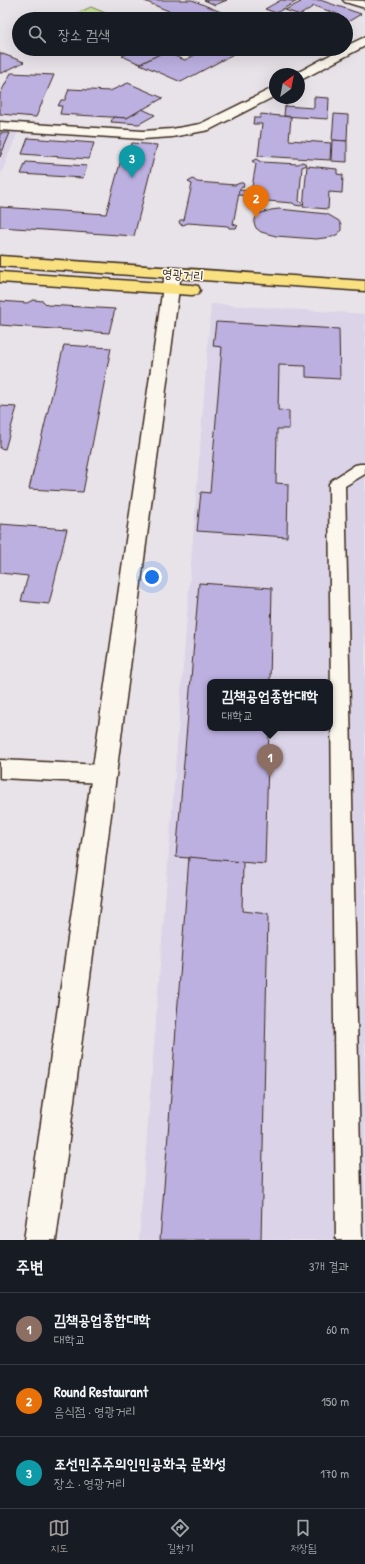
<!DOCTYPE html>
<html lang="ko">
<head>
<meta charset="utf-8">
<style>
	:root { --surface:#171b24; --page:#20242c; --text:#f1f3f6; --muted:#9ea1a6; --line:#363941; --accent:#9f9995 }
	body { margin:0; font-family:"Patrick Hand","Poor Story",sans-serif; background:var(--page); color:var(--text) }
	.compass { position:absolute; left:269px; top:68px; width:36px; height:36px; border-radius:50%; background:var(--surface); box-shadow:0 4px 16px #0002; rotate:32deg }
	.you { position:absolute; left:152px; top:577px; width:14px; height:14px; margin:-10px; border:3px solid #fff; border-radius:50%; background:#1a73e8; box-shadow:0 0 0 6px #1a73e833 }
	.badge { display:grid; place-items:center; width:26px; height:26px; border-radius:50%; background:var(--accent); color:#fff; font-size:13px; font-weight:700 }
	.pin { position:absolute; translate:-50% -33px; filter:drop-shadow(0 1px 2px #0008) }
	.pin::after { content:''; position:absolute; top:21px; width:14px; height:12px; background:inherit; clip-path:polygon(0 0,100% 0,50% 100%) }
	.popup { position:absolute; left:207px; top:679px; width:126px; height:52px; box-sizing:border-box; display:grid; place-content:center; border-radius:8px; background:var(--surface); filter:drop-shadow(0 1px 3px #0005); font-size:13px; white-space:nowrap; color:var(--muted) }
	.popup b { font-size:15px; color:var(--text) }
	.popup::after { content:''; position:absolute; left:50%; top:100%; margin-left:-8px; border:8px solid transparent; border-top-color:var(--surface) }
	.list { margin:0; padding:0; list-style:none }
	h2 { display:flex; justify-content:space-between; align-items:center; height:52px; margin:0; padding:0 16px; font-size:17px }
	h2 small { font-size:13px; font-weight:400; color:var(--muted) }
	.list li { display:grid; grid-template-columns:26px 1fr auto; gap:12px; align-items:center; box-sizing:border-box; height:72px; padding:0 16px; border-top:1px solid var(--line) }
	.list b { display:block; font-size:15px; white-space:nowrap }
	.list p { margin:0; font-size:13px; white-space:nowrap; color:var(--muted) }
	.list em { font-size:13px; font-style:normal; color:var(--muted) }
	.icon { flex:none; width:22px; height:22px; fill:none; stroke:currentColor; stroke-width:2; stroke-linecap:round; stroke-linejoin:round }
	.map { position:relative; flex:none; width:365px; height:1240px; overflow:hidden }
	.search { position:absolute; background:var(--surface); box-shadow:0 4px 16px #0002; left:12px; right:12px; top:12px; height:44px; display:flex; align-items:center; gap:10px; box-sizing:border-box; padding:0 14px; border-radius:22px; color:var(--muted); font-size:15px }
	.sheet { height:268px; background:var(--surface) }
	nav { display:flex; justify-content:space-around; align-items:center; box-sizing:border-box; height:56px; border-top:1px solid var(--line); background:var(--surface); font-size:11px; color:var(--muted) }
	nav a { display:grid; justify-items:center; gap:2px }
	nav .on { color:var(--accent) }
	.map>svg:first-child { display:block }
</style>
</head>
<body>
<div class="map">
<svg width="365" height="1240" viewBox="0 0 365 1240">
	<rect width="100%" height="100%" fill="#e8e2e9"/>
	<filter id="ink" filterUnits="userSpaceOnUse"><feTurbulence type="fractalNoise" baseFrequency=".025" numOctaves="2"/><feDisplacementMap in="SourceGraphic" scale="8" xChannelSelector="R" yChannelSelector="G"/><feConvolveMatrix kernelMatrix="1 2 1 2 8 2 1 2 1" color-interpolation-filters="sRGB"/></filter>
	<g filter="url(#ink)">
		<!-- built -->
		<g fill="#dbd3e7" fill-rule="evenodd">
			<polygon points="0,130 18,131 0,176"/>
			<path d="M211,304L365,314V1240H139ZM210,682H330V728H210Z"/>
		</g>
		<!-- green -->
		<polygon fill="#c4e097" stroke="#80855a" points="91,7 120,19 64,19"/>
		<!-- building -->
		<g fill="#bcb0e1" stroke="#3b2a1e">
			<polygon points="142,0 192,0 233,17 228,19 188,19"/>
			<polygon points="204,0 227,0 215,5"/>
			<polygon points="281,0 297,1 276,13 265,9"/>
			<polygon points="297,0 320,0 361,14 346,23 346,19 334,19 340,15 314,6 300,15 285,10 301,2"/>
			<polygon points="137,49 170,49 140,64 122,56"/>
			<polygon points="207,49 243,49 181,82 140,64 164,52 185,60"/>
			<polygon points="0,53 24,62 2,73 0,73"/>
			<polygon points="11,73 54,75 36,117 0,114 0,94"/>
			<polygon points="128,83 163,98 127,118 60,114 62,106 58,106 61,100 65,100 69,89 110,91"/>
			<polygon points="314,97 329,98 328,119 284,116 285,106 314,108"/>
			<polygon points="142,109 155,115 139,124 111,122 113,117 127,118"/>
			<polygon points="261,114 291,117 289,140 331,143 330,160 258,156 262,124 253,124 254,118 260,118"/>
			<polygon points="334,114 348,115 347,141 332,140"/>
			<polygon points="0,133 10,133 0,157"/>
			<polygon points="28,138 94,143 89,159 22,154"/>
			<polygon points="332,140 347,141 347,162 331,161"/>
			<polygon points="132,143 157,145 134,236 0,227 0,207 106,214 124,149 130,149"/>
			<polygon points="256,159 261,162 298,164 302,162 305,163 307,165 302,167 299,201 303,204 301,206 295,205 293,203 255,200 250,203 247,202 245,200 247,198 250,198 256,164 252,161"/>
			<polygon points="26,162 87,166 83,178 21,174"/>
			<polygon points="307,166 337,169 337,174 343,175 342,193 329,192 328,209 303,207"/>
			<polygon points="193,179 197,182 235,185 240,183 243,183 244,185 243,187 240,188 233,224 238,226 236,228 229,228 228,226 188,223 183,225 180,224 179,222 180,220 184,220 192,184 188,182"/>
			<polygon points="239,190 251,191 251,196 238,195"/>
			<polygon points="279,209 327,214 339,221 341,225 341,230 338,234 332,237 316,239 276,236 261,232 256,228 254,223 255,219 258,214 271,210"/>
			<polygon points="33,300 43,301 47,305 115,309 109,333 0,325 0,301 27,303"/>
			<polygon points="216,322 339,329 340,379 306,377 306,366 279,365 278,410 289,411 289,429 277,429 276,483 288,484 287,537 197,531 201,492 210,493 222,347 213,346"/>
			<polygon points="64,345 111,348 83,492 29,489"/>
			<polygon points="0,406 17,407 5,449 0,448"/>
			<polygon points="0,524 67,529 49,604 21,601 28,576 0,573"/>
			<polygon points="199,583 272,588 270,682 210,682 210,728 269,728 265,864 176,857"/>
			<polygon points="189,857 243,862 242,911 268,914 261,1240 160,1240"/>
		</g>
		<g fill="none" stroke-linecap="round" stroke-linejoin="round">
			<defs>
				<g id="lane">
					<polygon points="360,464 365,464 365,474 345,486 362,1240 336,1240 329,484 332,480 355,465"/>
					<polygon points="0,760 103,765 110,768 113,774 110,780 103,783 0,778"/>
				</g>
				<g id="street">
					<polygon points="365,37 365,46 299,81 299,74 295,74 341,49 346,49 346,46"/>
					<polygon points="275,87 275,96 209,130 172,137 143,139 0,130 0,122 143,131 172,129 200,124"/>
				</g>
				<g id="secondary">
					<polygon points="343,0 365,1 365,8 345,2"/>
					<polygon points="173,268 179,270 181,273 56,1240 24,1240 165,273 167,270"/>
				</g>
				<g id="primary">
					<polygon points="0,256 365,281 365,291 0,266"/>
					<polygon points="0,272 192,285 198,286 200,290 198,294 192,295 0,282"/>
				</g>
			</defs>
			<!-- lane casing -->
			<use href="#lane" stroke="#3b2a1e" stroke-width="3"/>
			<!-- street casing -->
			<use href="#street" stroke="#3b2a1e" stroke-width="3"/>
			<!-- secondary casing -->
			<use href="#secondary" stroke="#3b2a1e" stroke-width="3"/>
			<!-- primary casing -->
			<use href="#primary" stroke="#3b2a1e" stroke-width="3"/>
			<!-- lane -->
			<use href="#lane" fill="#fbf7ec" fill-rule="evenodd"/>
			<!-- street -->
			<use href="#street" fill="#fbf7ec" fill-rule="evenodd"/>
			<!-- secondary -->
			<use href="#secondary" fill="#fbf7ec" fill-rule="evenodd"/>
			<!-- primary -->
			<use href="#primary" fill="#f9e181" fill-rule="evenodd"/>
		</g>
	</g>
	<g text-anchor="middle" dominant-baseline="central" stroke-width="3" stroke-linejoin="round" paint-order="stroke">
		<!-- far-street labels -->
		<g font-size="13" fill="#3b2a1e" stroke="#fbf7ec">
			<text transform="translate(183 274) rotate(4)">영광거리</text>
		</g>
	</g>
</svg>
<svg class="compass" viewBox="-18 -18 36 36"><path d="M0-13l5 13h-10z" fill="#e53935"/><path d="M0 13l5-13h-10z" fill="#9ea1a6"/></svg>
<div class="you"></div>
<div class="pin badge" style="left:270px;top:777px;background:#8d6e63">1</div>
<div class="popup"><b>김책공업종합대학</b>대학교</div>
<div class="pin badge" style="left:256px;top:218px;background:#e8710a">2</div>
<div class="pin badge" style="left:132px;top:178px;background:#0f9aa8">3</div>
<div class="search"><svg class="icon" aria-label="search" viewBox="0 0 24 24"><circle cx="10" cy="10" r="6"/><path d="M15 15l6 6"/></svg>장소 검색</div>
</div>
<section class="sheet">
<h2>주변<small>3개 결과</small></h2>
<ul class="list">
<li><span class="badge" style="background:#8d6e63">1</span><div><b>김책공업종합대학</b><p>대학교</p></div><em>60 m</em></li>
<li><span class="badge" style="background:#e8710a">2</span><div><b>Round Restaurant</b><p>음식점 · 영광거리</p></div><em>150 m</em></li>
<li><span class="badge" style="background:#0f9aa8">3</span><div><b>조선민주주의인민공화국 문화성</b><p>장소 · 영광거리</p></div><em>170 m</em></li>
</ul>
</section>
<nav>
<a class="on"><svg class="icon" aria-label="map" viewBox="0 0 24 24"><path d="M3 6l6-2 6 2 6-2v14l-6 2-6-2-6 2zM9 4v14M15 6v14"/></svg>지도</a>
<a><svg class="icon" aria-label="directions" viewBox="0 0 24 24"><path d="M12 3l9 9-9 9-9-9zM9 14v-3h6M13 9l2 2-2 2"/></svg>길찾기</a>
<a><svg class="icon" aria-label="saved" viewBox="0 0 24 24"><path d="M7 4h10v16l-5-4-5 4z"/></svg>저장됨</a>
</nav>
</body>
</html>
